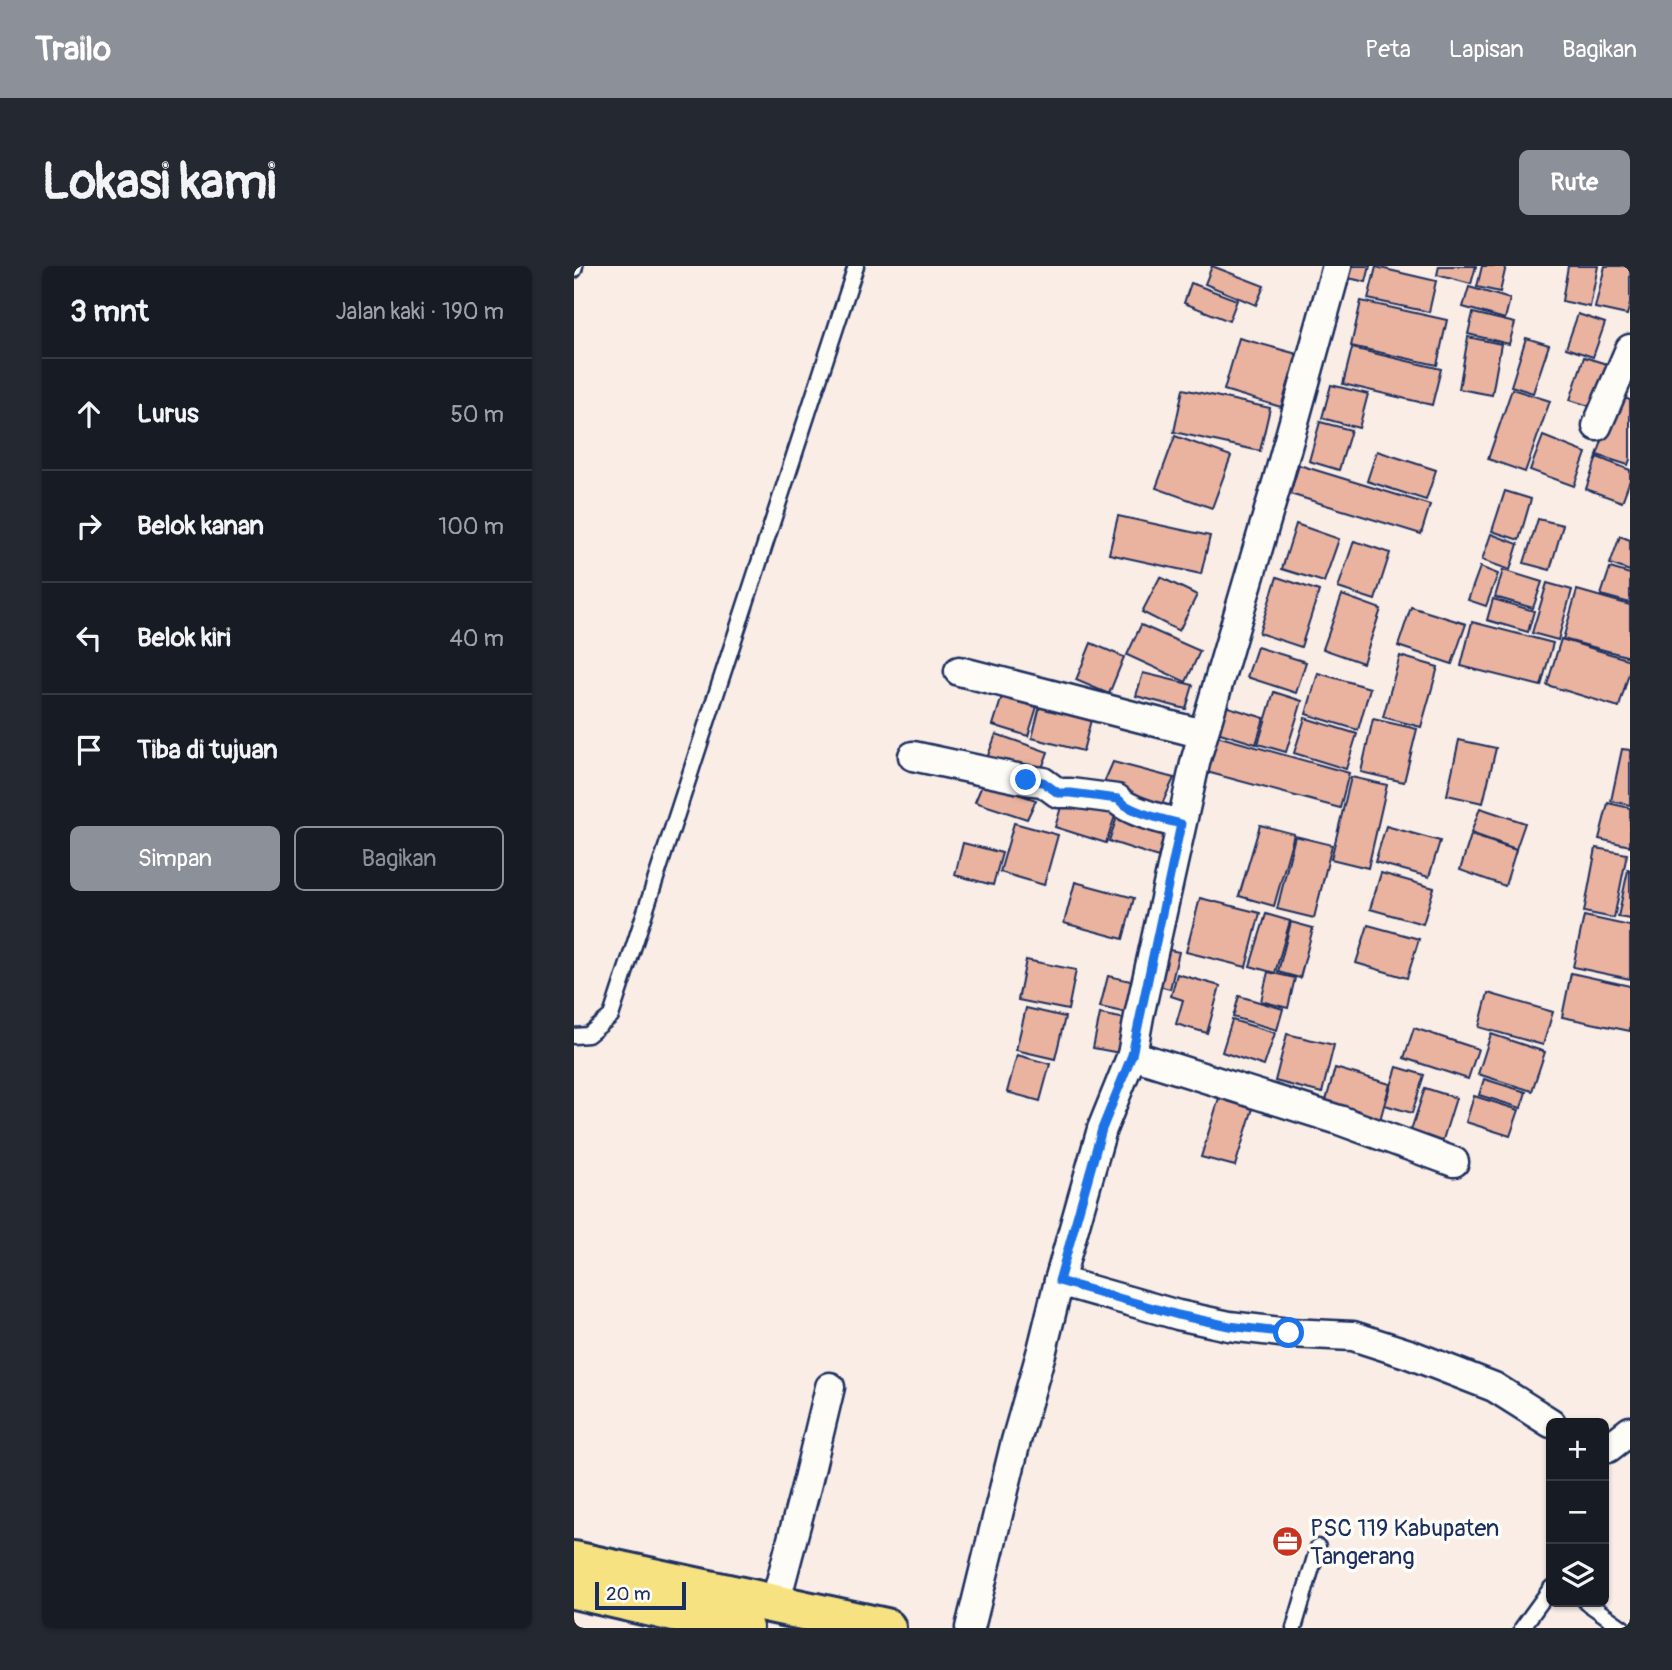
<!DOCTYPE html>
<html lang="id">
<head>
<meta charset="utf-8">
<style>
	:root { --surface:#171b24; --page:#242831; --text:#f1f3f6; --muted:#9ea1a6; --line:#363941; --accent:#8c9099 }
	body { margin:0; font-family:Pangolin,sans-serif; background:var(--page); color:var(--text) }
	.controls { position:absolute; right:21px; bottom:21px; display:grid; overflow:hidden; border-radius:10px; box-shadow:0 2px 5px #0004 }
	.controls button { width:63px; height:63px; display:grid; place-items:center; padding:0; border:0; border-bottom:2px solid var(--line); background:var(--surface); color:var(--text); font:35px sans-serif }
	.scale { position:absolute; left:21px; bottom:18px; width:91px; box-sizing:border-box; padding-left:7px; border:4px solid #1b2f5e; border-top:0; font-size:19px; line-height:24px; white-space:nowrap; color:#1b2f5e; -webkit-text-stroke:5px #fdfcf7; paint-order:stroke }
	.stop { position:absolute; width:21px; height:21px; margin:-16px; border:5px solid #1a73e8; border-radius:50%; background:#fff }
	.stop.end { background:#1a73e8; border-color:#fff; box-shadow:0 2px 7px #0008 }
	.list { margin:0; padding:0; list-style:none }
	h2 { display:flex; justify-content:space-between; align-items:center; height:91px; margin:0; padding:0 28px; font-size:30px }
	h2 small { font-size:23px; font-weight:400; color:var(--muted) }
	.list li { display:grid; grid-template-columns:46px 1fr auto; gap:21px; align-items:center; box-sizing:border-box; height:112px; padding:0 28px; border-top:2px solid var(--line) }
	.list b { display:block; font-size:26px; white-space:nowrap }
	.list em { font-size:23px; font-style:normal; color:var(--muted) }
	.actions { display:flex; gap:14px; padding:21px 28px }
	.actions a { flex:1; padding:16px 0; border:2px solid var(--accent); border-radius:10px; text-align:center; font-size:24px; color:var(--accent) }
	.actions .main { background:var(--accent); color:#fff }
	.icon { flex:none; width:38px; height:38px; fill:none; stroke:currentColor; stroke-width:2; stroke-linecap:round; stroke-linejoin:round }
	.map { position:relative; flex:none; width:1056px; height:1362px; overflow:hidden; border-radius:10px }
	header { display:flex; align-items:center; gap:42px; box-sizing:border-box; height:98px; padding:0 35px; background:var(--accent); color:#fff }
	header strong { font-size:33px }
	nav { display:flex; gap:38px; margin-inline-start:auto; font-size:24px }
	.intro { display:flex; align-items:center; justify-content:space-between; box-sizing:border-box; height:168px; padding:0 42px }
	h1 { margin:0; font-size:49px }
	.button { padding:18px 32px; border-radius:10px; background:var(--accent); color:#fff; font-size:24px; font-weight:700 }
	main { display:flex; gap:42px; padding:0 42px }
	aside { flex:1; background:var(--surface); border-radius:10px; box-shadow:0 2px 5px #0004 }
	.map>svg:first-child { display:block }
</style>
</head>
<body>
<header>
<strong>Trailo</strong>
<nav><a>Peta</a><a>Lapisan</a><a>Bagikan</a></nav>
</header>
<div class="intro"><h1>Lokasi kami</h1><a class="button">Rute</a></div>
<main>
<aside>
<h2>3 mnt<small>Jalan kaki · 190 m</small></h2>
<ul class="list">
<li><svg class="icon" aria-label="ahead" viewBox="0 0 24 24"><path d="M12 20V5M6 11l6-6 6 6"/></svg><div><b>Lurus</b></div><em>50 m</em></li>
<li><svg class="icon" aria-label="right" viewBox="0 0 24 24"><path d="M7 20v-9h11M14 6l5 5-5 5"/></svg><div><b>Belok kanan</b></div><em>100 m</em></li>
<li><svg class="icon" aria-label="left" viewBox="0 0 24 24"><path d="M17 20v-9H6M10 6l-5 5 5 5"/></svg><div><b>Belok kiri</b></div><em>40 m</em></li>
<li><svg class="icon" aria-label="arrive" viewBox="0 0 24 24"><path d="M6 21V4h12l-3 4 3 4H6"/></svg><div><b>Tiba di tujuan</b></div></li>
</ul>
<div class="actions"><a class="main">Simpan</a><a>Bagikan</a></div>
</aside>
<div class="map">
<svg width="1056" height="1362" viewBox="0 0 1056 1362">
	<rect width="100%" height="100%" fill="#f9ede6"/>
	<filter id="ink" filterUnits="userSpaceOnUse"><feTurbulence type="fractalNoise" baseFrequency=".0143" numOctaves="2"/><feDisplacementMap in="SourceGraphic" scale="14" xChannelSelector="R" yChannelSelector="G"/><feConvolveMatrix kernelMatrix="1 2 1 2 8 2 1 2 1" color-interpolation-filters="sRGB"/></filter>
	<g filter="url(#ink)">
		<!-- building -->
		<g fill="#eab3a0" stroke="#1b2f5e" stroke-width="2">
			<polygon points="638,0 690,20 682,39 631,18"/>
			<polygon points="769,0 796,0 792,16 766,10"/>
			<polygon points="865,0 902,0 897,18 863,9"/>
			<polygon points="908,0 932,0 926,26 903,21"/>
			<polygon points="994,0 1024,0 1016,41 988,35"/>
			<polygon points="1031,0 1056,0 1056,38 1053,49 1021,42"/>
			<polygon points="802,1 862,15 855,46 794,33"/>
			<polygon points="617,17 663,34 655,55 610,37"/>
			<polygon points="895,21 936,33 931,53 889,41"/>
			<polygon points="787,35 873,54 863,99 777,80"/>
			<polygon points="899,47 941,57 935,78 894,68"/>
			<polygon points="1004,48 1031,57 1019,91 992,82"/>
			<polygon points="894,71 927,78 918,129 885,123"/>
			<polygon points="665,72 723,88 707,141 650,124"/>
			<polygon points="952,72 975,79 959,127 937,120"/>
			<polygon points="778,82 867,103 858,139 769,118"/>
			<polygon points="1010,91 1039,100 1025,143 996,134"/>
			<polygon points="757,119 794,128 785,162 748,152"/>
			<polygon points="609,123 696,142 686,185 600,166"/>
			<polygon points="938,123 976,135 951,206 914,193"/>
			<polygon points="1044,130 1056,134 1056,193 1054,199 1023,189"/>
			<polygon points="746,156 777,164 765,204 735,195"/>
			<polygon points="601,170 657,190 638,242 582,222"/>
			<polygon points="969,170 1012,187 1000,220 956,204"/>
			<polygon points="803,185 862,204 852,234 793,215"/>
			<polygon points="1023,191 1056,204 1056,214 1048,236 1012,223"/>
			<polygon points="725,199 856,239 847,268 716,228"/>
			<polygon points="931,225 957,233 945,274 918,265"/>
			<polygon points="544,250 636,270 627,308 535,288"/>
			<polygon points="964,253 989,259 976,304 950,297"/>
			<polygon points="722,258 765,273 750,316 708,303"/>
			<polygon points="917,268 944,278 936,304 908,294"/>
			<polygon points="1046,270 1056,274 1056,305 1036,298"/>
			<polygon points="780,275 816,287 801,334 764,322"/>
			<polygon points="906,301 924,308 912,340 894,334"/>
			<polygon points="1036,302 1056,308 1056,337 1027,329"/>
			<polygon points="929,304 968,316 959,342 921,331"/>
			<polygon points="586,311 623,329 605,365 568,346"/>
			<polygon points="703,311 745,325 727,381 685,367"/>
			<polygon points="973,317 998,324 984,374 958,367"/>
			<polygon points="1003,324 1056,339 1056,391 989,373"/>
			<polygon points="768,329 807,343 789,397 749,383"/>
			<polygon points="919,333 960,345 954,366 913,354"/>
			<polygon points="837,341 892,358 878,398 824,380"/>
			<polygon points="898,356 979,377 967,420 887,400"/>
			<polygon points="567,359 626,385 612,416 553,389"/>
			<polygon points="987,373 1056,394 1056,404 1045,441 973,419"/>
			<polygon points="517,377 550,391 535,428 502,414"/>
			<polygon points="683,381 732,396 722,427 673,411"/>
			<polygon points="826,390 864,401 847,461 809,451"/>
			<polygon points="569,407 619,419 612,443 562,430"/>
			<polygon points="744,407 796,422 784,464 732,448"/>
			<polygon points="430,424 465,434 454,470 419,459"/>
			<polygon points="700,426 728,435 712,486 684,478"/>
			<polygon points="468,432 519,446 509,485 458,472"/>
			<polygon points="651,440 690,452 682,478 643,466"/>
			<polygon points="731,452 783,468 772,503 720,487"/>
			<polygon points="799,453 843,463 830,516 787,506"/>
			<polygon points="422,468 474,486 464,513 412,495"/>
			<polygon points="639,469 775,507 766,542 629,505"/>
			<polygon points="885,474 922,482 909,537 873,529"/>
			<polygon points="1048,483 1056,484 1056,539 1037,535"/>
			<polygon points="539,496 600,512 588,538 528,521"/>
			<polygon points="777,511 813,519 794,602 757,593"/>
			<polygon points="409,517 462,534 453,553 401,536"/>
			<polygon points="491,528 543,544 532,577 481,561"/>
			<polygon points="1034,537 1056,542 1056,580 1025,573"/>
			<polygon points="906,542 951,557 942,583 897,567"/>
			<polygon points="545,545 594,560 584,591 535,575"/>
			<polygon points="440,557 484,569 470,619 426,606"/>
			<polygon points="686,559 720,568 700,640 665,630"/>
			<polygon points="812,560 866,575 855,611 801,596"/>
			<polygon points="897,569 942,584 931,620 886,604"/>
			<polygon points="721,570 758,579 740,652 703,643"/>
			<polygon points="389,577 428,587 419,619 381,609"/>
			<polygon points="1022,582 1053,588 1040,652 1010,646"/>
			<polygon points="1054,604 1056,605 1056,653 1044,651"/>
			<polygon points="807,607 860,622 849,658 796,643"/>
			<polygon points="501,616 560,632 549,673 490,657"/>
			<polygon points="626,632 686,647 672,701 612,686"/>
			<polygon points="692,648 716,655 701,707 676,700"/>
			<polygon points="1010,650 1056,660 1056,713 999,701"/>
			<polygon points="717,656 739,662 726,712 704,706"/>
			<polygon points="794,659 845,673 833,712 782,697"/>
			<polygon points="586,682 605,686 596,723 577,718"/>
			<polygon points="452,694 502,704 494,744 444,734"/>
			<polygon points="694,706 721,712 714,742 687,735"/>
			<polygon points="997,707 1056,720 1056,765 988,751"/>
			<polygon points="603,708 646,720 633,767 602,758 609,734 597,730"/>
			<polygon points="534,710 561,716 553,747 526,741"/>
			<polygon points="914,727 979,746 969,779 905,761"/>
			<polygon points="665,730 709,743 703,764 659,751"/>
			<polygon points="452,742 491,751 481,793 442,784"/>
			<polygon points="526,748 552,753 546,787 519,782"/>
			<polygon points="658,754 701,767 690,800 648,786"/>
			<polygon points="840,762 904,783 894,813 830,792"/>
			<polygon points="713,768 760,779 748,827 701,815"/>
			<polygon points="917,768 971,786 958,825 904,808"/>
			<polygon points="443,789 476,798 466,835 433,826"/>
			<polygon points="823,801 850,809 838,847 811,839"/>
			<polygon points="761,802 816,818 806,854 751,838"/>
			<polygon points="910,813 952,826 947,842 905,829"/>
			<polygon points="851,822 882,832 867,880 835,870"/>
			<polygon points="900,830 945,844 936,870 892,856"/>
			<polygon points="645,832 679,842 661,900 627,891"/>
		</g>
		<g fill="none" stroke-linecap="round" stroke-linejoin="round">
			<defs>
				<g id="service">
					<polyline points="0,4 1,0"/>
					<polyline points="0,770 14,769 37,750 282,0"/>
					<polyline points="1012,1336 1049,1362"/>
					<polyline points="720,1362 744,1281"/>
					<polyline points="948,1362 977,1322"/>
				</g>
				<g id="minor">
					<polyline points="1023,160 1056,83"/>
					<polyline points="385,405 629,468"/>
					<path d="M339,490L452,514L469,516L484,527H497L543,533C555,546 590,554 607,558"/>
					<polyline points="558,789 765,854 880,896"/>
					<polyline points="485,1015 604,1049 655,1060 715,1067 779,1070 835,1088 920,1121 977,1157"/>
					<polyline points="1030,1182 1034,1182 1056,1165"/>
					<polyline points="201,1338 233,1217 256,1121"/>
					<polyline points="396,1362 442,1175 468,1084 485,1015 528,863 558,789 565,750 622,493 703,217 763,0"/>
				</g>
				<g id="trunk">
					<polyline points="0,1295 312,1362"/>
					<polyline points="0,1323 169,1362"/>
				</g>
			</defs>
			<!-- service casing -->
			<use href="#service" stroke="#1b2f5e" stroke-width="19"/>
			<!-- minor casing -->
			<use href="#minor" stroke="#1b2f5e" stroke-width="33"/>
			<!-- trunk casing -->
			<use href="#trunk" stroke="#1b2f5e" stroke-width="44"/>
			<!-- service -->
			<use href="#service" stroke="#fdfcf7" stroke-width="14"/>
			<!-- minor -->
			<use href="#minor" stroke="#fdfcf7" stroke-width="28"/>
			<!-- trunk -->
			<use href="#trunk" stroke="#f7e281" stroke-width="38"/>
		</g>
	</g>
	<g fill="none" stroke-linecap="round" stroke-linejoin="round" filter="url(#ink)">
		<!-- route -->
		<path stroke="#1a73e8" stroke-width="9" d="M452,514L469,516L484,527H497L544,533C555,546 590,554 607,558L558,789L528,863L485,1015L604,1049L655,1060L715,1067"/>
	</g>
	<!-- icons -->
	<defs>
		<symbol id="office-disc" viewBox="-11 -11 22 22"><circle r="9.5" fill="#c8321e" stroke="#fdfcf7"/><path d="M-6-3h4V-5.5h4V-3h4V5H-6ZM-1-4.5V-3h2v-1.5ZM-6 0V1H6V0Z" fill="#fff"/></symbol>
	</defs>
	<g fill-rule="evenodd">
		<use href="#office-disc" x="696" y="1258" width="35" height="35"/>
	</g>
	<g text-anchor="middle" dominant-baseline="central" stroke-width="7" stroke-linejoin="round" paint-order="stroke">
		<!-- poi labels -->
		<g font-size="24" fill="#1b2f5e" stroke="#fdfcf7" text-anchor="start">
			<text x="736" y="1262">PSC 119 Kabupaten<tspan x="736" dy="28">Tangerang</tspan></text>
		</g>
	</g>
</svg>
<div class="controls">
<button>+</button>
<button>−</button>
<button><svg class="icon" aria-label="layers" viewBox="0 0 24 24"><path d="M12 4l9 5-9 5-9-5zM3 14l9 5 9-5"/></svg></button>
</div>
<div class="scale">20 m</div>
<div class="stop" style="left:715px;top:1067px"></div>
<div class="stop end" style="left:452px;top:514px"></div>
</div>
</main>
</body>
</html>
